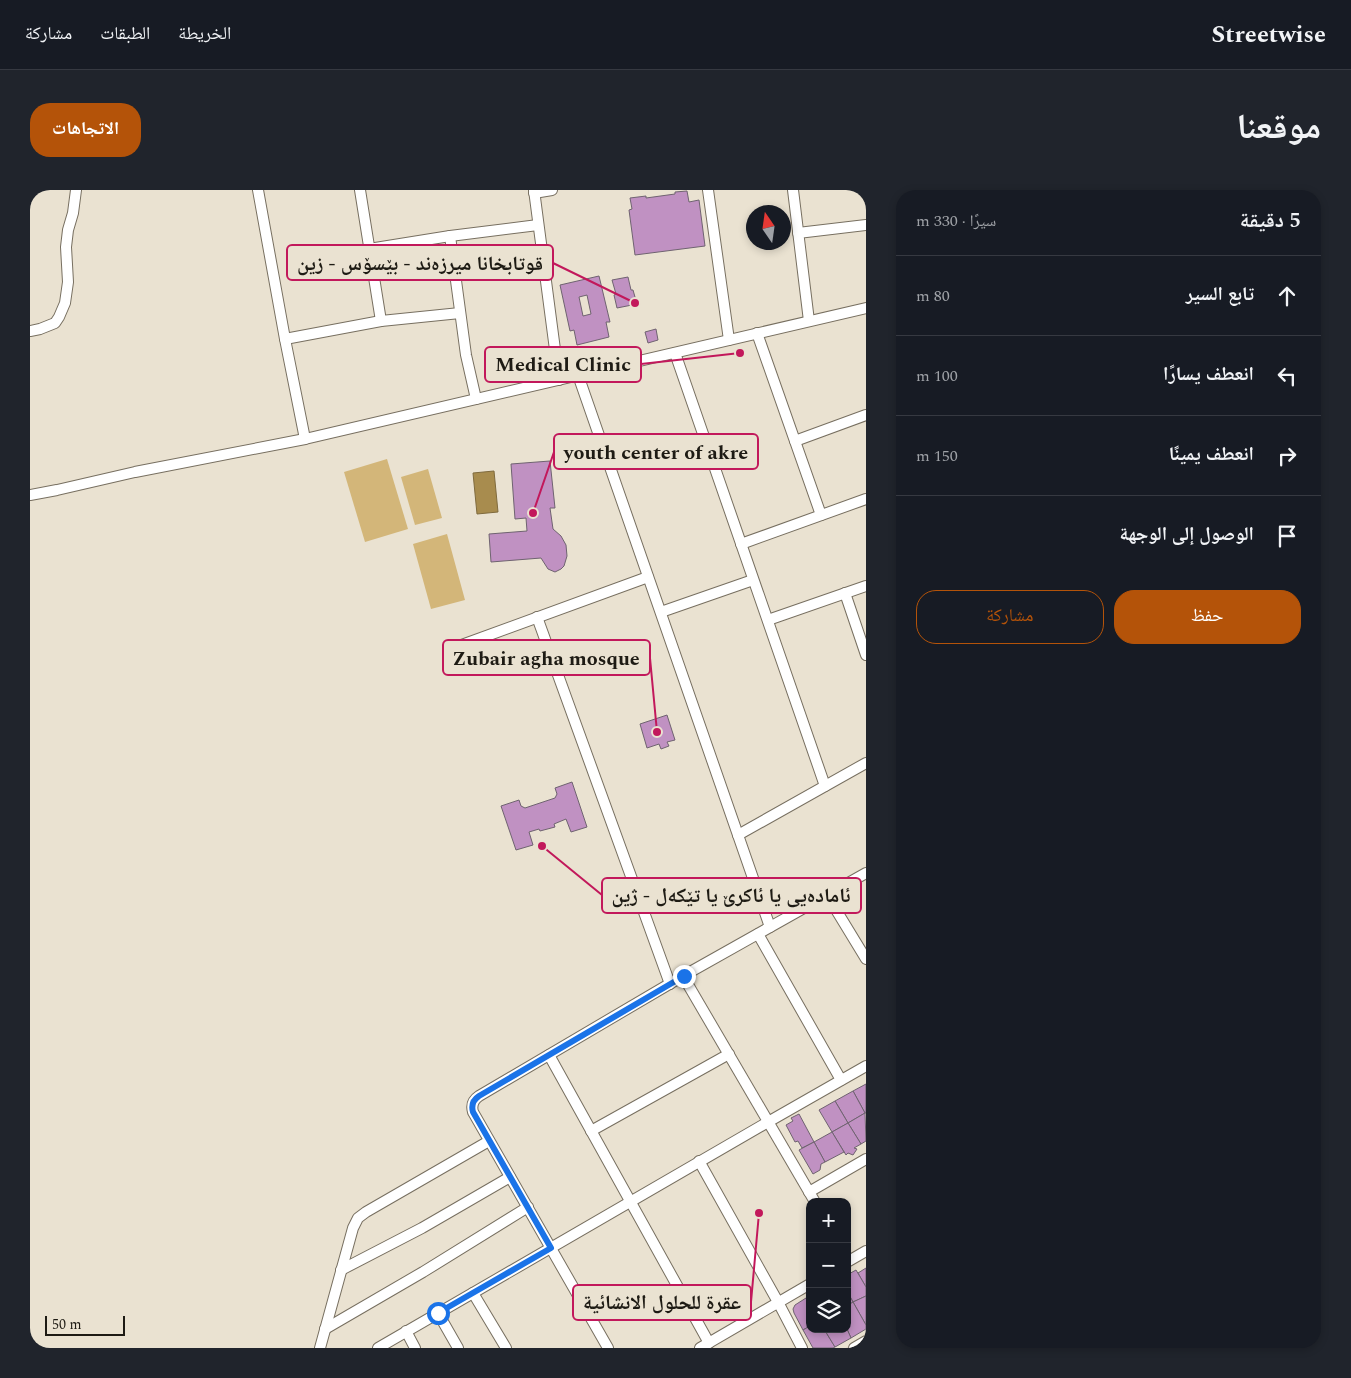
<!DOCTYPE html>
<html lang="ar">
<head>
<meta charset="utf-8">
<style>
	:root { --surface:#171b24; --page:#20242c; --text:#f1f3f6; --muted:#9ea1a6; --line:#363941; --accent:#b45309 }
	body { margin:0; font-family:Spectral,"Noto Naskh Arabic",serif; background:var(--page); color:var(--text); direction:rtl }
	.controls { position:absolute; right:15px; bottom:15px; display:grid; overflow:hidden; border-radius:10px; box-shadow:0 2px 8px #0003 }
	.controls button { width:45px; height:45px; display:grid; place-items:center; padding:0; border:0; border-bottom:1px solid var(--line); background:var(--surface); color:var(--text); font:25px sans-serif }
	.compass { position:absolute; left:716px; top:15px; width:45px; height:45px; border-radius:50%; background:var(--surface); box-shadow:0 2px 8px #0003; rotate:347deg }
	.scale { position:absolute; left:15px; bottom:12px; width:80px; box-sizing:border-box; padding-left:5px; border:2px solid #1e1b14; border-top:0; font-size:14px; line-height:18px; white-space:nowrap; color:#1e1b14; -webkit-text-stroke:4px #eae2d1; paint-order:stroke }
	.stop { position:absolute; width:15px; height:15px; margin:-11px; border:4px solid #1a73e8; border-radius:50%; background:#fff }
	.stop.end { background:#1a73e8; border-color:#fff; box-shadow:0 1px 5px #0008 }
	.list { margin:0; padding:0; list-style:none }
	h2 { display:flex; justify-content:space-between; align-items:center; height:65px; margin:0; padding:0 20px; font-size:21px }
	h2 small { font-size:16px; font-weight:400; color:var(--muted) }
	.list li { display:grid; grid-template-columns:32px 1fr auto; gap:15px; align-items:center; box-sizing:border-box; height:80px; padding:0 20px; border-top:1px solid var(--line) }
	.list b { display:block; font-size:19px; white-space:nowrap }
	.list em { font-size:16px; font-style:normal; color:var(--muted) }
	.actions { display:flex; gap:10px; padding:15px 20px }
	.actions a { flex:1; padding:11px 0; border:1px solid var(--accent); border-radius:20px; text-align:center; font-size:18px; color:var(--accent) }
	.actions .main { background:var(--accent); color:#fff }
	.icon { flex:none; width:28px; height:28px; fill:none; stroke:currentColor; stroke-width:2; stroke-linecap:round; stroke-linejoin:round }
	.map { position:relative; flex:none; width:836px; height:1158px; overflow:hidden; direction:ltr; border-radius:20px }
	header { display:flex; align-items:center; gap:30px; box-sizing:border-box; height:70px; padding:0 25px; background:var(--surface); border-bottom:1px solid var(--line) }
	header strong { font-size:24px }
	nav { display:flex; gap:28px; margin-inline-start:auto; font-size:18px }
	.intro { display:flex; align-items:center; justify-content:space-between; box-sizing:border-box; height:120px; padding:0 30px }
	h1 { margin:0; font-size:35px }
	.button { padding:12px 22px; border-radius:20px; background:var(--accent); color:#fff; font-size:18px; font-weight:700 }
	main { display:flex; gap:30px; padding:0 30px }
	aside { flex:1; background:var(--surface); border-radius:20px; box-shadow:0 2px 8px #0003 }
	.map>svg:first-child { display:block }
</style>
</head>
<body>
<header>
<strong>Streetwise</strong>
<nav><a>الخريطة</a><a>الطبقات</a><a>مشاركة</a></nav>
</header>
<div class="intro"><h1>موقعنا</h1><a class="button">الاتجاهات</a></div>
<main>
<aside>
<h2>5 دقيقة<small>سيرًا · 330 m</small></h2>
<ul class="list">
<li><svg class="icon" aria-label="ahead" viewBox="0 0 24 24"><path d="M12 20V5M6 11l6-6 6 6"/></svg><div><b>تابع السير</b></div><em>80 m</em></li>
<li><svg class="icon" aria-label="left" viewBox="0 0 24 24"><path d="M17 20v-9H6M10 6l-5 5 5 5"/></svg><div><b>انعطف يسارًا</b></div><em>100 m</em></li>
<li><svg class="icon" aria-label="right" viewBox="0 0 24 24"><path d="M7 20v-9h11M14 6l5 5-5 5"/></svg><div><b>انعطف يمينًا</b></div><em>150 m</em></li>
<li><svg class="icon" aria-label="arrive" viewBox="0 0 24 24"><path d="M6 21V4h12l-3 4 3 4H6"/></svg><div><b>الوصول إلى الوجهة</b></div></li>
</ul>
<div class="actions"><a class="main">حفظ</a><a>مشاركة</a></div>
</aside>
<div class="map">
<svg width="836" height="1158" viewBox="0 0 836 1158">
	<rect width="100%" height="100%" fill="#eae2d1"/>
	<!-- green -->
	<g fill="#d3b679">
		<polygon points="357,269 378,339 335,352 314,282"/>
		<polygon points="398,279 412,328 385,335 371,287"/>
		<polygon points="417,344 435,410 401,419 383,354"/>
	</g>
	<!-- water -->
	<polygon fill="#a88c4e" stroke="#7f6a3d" points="464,281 468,322 447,324 443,283"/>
	<!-- building -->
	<g fill="#c091c2" stroke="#6f6370" fill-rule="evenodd">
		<polygon points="657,1 659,12 669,10 675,56 605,65 599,20 602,19 600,8 616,6 616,8 645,4 645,2"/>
		<path d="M569,86L580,132H576L579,147L547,155L544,140L540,141L530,95ZM557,105L561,124L553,126L549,107Z"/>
		<polygon points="598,87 601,100 603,100 607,114 587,118 584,105 586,104 582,90"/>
		<polygon points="626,139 628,150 618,153 615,142"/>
		<polygon points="520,271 525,318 520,318 523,339 531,346 536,355 537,366 534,376 531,379 525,382 518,379 511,368 461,372 459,344 497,341 496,328 485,329 481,274"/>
		<polygon points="637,525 645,550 637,552 639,556 631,559 629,554 617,558 610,534"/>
		<polygon points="542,592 557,637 541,642 536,629 524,634 525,637 510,641 509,639 499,642 503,655 486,660 471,616 489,610 491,616 495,618 525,608 527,604 525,598"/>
		<polygon points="836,894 836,923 835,923 823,901"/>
		<polygon points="823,901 835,923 818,933 805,911"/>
		<polygon points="805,911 818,933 802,942 789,920"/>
		<polygon points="835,923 836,951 831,954 818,933"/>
		<polygon points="769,924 784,952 772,958 768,951 765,952 756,935 763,931 761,928"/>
		<polygon points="818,933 831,954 824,958 827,959 823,965 818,963 816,965 802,942"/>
		<polygon points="802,942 814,962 795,972 784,952"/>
		<polygon points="784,952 795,972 791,974 790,980 783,984 769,960"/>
		<polygon points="836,1078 836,1097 828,1083"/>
		<polygon points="826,1080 836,1097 836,1106 823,1112 817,1101 817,1085"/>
		<polygon points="817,1101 823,1112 817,1116"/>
		<polygon points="836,1106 836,1135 823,1112"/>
		<polygon points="776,1108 780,1114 780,1136 773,1140 764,1123 763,1119 765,1115"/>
		<polygon points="823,1112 836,1135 836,1139 821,1148 817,1139 817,1116"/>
		<polygon points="780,1136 780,1139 794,1139 805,1157 803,1158 783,1158 773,1140"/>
		<polygon points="794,1139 817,1139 821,1148 805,1157"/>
	</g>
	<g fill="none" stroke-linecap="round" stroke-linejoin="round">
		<defs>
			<g id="street">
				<polyline points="228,0 255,149 275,249"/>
				<polyline points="330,0 351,131"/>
				<polyline points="504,0 529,190"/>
				<polyline points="678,0 699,150"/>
				<polyline points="763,0 779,131"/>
				<polyline points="504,3 522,0"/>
				<polyline points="768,43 836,35"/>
				<polyline points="420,46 436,165 446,209"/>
				<polyline points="339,59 420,46 508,35"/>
				<polyline points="0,141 10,139 25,133 29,127 35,113 38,92 36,57 38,40 43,23 46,0"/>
				<polyline points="727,143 791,325"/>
				<polyline points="255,149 351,131 430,123"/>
				<polyline points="645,163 795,596"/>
				<polyline points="548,185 740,737"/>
				<polyline points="765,251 836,225"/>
				<polyline points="0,305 27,300 105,282 275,249 836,118"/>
				<polyline points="711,354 836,309"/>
				<polyline points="815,403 836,465"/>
				<polyline points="631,422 723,390"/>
				<polyline points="507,427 640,794"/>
				<polyline points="738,430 836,396"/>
				<polyline points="429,456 618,387"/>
				<polyline points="708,645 836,573"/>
				<polyline points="797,705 836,769"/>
				<polyline points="728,744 811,890"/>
				<polyline points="653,786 785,1012"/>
				<polyline points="519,865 679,1153"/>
				<polyline points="561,941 699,864"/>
				<polyline points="669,971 748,1112 772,1158"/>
				<polyline points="779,1002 836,969"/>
				<polyline points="817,1072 836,1061"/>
				<polyline points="311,1080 392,1038 480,987"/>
				<polyline points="443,1103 476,1158"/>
				<polyline points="408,1123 428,1158"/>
				<polyline points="295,1139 393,1082 498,1017"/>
				<polyline points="376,1141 385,1158"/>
				<polyline points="290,1158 323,1038 328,1028 336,1022 459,951"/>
				<polyline points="348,1158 738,932 836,876"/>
				<path d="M578,1158L443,922C441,915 443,910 449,906L653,786L836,683"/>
				<polyline points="670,1158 780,1094"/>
				<polyline points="824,1158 836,1151"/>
			</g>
		</defs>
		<!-- street casing -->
		<use href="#street" stroke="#776f60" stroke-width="12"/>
		<!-- street -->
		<use href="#street" stroke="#fff" stroke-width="10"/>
	</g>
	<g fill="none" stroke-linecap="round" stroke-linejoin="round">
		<!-- route -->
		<path stroke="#1a73e8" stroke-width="6" d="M408,1123L521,1058L443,922C441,915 443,910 449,906L654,786"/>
	</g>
	<!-- callouts -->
	<path fill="none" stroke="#c2185b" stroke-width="2" d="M605 113L523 73M710 163L611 174M503 323L524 262M627 542L620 468M512 656L572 705M729 1023L721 1112"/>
	<g fill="#c2185b" stroke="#eae2d1" stroke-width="2">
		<circle cx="605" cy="113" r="5"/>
		<circle cx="710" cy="163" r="5"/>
		<circle cx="503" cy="323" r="5"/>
		<circle cx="627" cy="542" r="5"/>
		<circle cx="512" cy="656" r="5"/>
		<circle cx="729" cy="1023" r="5"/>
	</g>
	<g fill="#eae2d1" stroke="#c2185b" stroke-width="2">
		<rect x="257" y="55" width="266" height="35" rx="5"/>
		<rect x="455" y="157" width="156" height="35" rx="5"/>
		<rect x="524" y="244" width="204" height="35" rx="5"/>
		<rect x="413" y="450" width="207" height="35" rx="5"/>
		<rect x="572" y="688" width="259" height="35" rx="5"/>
		<rect x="543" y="1095" width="178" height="35" rx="5"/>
	</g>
	<g font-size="20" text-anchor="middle" font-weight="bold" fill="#1e1b14">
		<text x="390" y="80">قوتابخانا میرزەند - بێسۆس - زین</text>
		<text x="533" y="181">Medical Clinic</text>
		<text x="626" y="269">youth center of akre</text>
		<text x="516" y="475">Zubair agha mosque</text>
		<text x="701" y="712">ئامادەیی یا ئاکرێ یا تێکەل - ژین</text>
		<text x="632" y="1119">عقرة للحلول الانشائیة</text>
	</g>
</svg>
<div class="controls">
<button>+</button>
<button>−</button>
<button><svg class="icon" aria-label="layers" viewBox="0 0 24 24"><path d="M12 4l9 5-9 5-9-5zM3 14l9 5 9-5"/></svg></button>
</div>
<svg class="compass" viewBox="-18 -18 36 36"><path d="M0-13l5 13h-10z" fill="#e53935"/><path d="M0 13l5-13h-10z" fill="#9ea1a6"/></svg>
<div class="scale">50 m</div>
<div class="stop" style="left:408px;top:1123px"></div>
<div class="stop end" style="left:654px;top:786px"></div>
</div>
</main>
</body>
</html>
